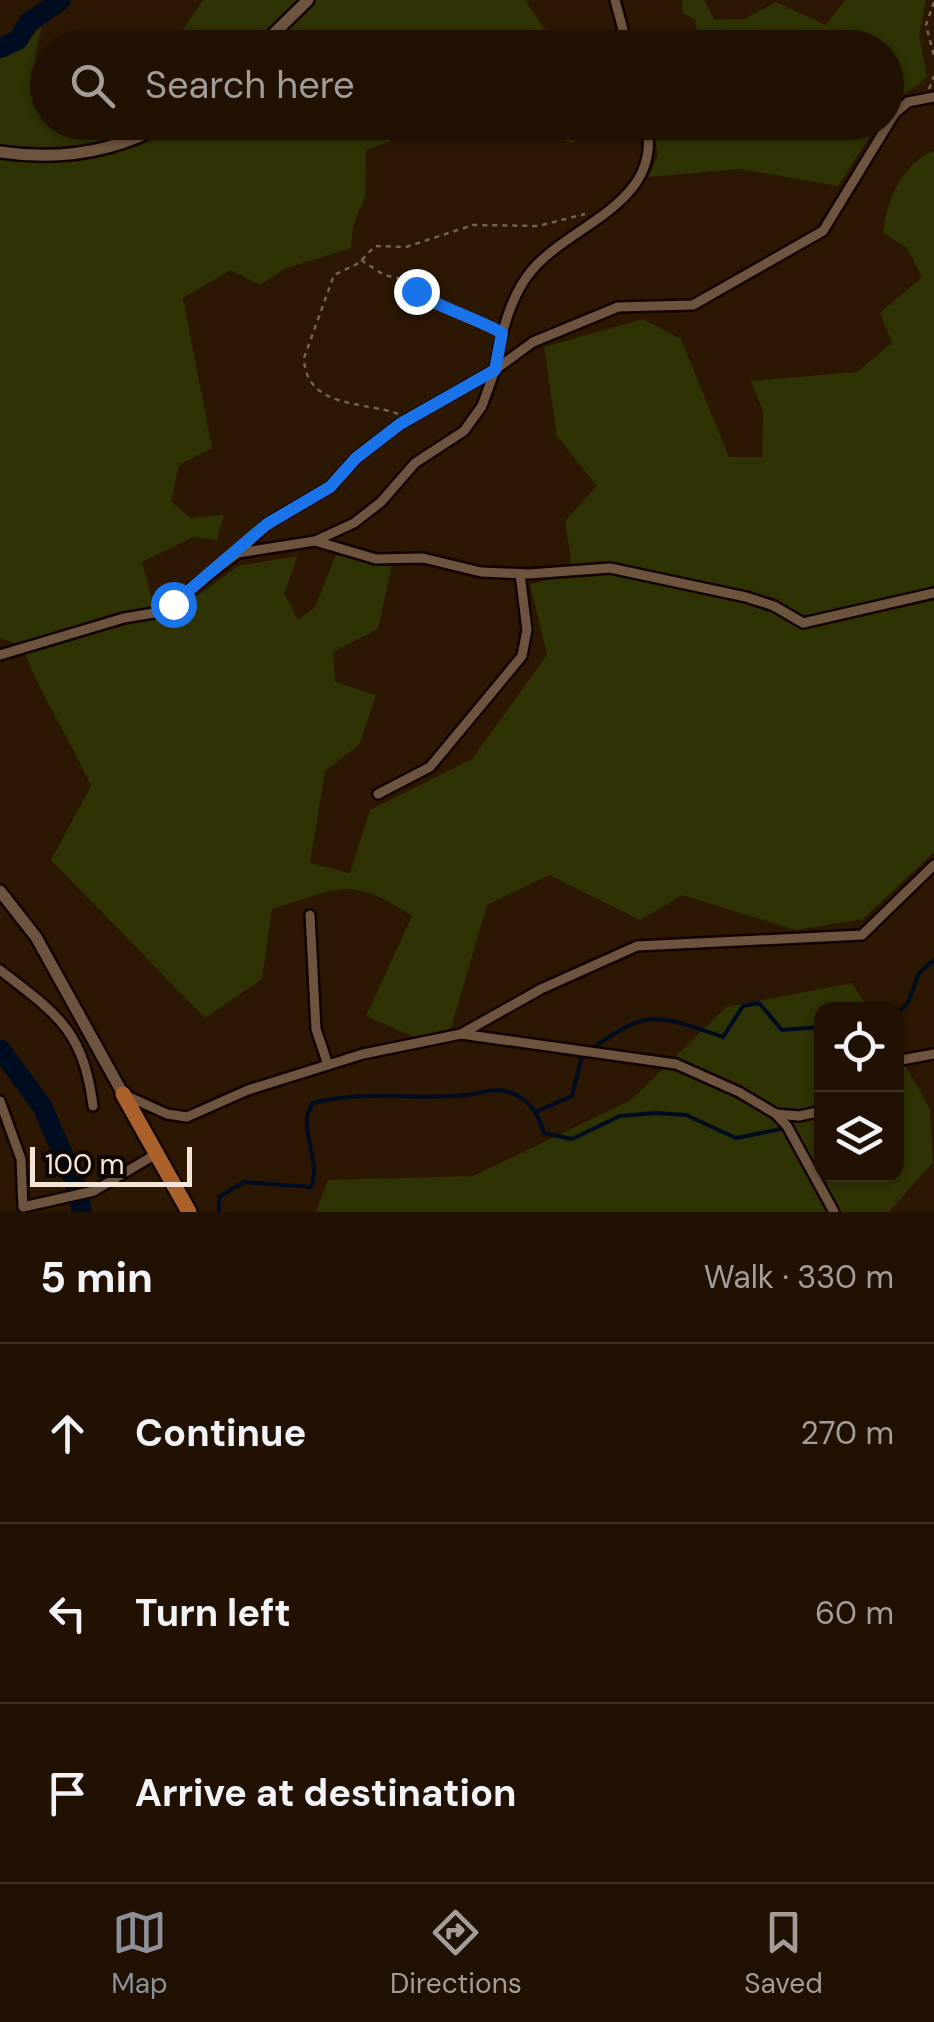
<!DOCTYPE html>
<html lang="en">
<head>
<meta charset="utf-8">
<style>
	:root { --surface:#211102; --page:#291a0c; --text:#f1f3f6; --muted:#a29d99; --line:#3e3124; --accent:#8c9099 }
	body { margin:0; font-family:"DM Sans",sans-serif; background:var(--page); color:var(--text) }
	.controls { position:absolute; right:30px; bottom:30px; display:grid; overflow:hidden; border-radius:20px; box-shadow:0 2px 8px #0004 }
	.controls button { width:90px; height:90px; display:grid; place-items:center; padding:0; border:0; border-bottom:2px solid var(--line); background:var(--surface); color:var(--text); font:50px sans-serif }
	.scale { position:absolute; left:30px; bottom:25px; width:162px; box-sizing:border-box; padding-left:10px; border:5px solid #f4e5d8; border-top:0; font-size:28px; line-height:35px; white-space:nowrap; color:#f4e5d8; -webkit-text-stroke:8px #0e0501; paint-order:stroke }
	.stop { position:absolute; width:30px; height:30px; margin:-22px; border:8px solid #1a73e8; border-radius:50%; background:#fff }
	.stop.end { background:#1a73e8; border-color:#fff; box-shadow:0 2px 10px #0008 }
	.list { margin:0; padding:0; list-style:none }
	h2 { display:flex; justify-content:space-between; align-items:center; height:130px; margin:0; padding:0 40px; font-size:42px }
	h2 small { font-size:32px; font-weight:400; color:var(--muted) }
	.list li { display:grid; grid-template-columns:65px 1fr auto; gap:30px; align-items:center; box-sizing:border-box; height:180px; padding:0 40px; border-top:2px solid var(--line) }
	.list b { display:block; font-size:38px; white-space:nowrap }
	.list em { font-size:32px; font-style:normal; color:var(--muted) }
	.icon { flex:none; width:55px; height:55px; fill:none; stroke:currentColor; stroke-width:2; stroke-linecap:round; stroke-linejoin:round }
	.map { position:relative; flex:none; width:934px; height:1212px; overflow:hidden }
	.search { position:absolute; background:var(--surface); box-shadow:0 2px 8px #0004; left:30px; right:30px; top:30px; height:110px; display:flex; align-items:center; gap:25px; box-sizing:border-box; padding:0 35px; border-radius:55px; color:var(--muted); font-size:38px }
	.sheet { height:670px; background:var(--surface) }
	nav { display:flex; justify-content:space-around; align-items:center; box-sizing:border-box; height:140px; border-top:2px solid var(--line); background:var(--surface); font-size:28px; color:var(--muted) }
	nav a { display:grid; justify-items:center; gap:5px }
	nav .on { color:var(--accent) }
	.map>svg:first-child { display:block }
</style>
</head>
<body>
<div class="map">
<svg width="934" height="1212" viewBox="0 0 934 1212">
	<rect width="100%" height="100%" fill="#2c1703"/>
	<!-- green -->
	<g fill="#2f3203">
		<polygon points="203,0 525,0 557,47 171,48"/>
		<path d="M682,0H704L715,20L744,19L776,2L826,25L845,0H926L919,35L927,76C915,92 898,92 887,109L886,48L699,47L695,19L683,13Z"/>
		<path d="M42,26L35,55L49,125L402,123L389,142L366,150L365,197L353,226L351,248L284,269L260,285L231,270L183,298L212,448L179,465L171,501L190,518L224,515L217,540L193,537L142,562L154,606L167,618L238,566L298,556L284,593L298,620L315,607L336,555L392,565L378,629L333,652L335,682L376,695L359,745L325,771L310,863L350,873L370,810L472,759L547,655L530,584L561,577L571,560L565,521L597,486L557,436L544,347L643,319L681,339L729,457H762L763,411L751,381L857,372L892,343L880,313L922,277L907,248L883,233C887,200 902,163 934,151V852L863,919L796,930L682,895L640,920L549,875L487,905L451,1028L418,1039L366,1016L412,916C350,874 338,889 272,909L262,979L205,1018L51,860L91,786C70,738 40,696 22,646L0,638V57L19,49Z"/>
		<polygon points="520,123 589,123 586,132 571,143"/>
		<polygon points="651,123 651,122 878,123 838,186 740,169 648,177 658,155"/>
		<polygon points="852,983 869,1009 822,1009 822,1174 896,1174 897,1051 930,1109 933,1162 889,1212 316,1212 328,1180 473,1176 631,1100 726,1007"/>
	</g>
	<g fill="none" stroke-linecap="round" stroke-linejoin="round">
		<!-- stream -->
		<g stroke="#000d20" stroke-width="4">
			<polyline points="896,1015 908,1002 919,973 934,960"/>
			<path d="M538,1111L572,1096L582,1056C646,1009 651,1012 723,1037L743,1006L759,1003L782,1030L822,1027"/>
			<path d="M219,1212V1197L244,1182L311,1187C323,1160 295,1127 313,1103C369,1089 411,1101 466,1095C478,1094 493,1088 505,1091C529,1098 537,1111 544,1133L572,1139L620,1116L656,1113L686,1115L736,1138L781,1129"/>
		</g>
		<!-- river -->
		<g stroke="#000d20" stroke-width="20">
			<polyline points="0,48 18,40 28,23 61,0"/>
			<polyline points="0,1049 42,1106 75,1182 82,1212"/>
		</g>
		<defs>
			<g id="minor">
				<polyline points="615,0 628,48"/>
				<polyline points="315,541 354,523 381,502 415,463 464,431 482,406 495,370 533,342 618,307 693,305 823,231 895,113 908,102 934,97"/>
				<polyline points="238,553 315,541 376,559 423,558 481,572 529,574 610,568 746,597 774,606 803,623 934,593"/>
				<path d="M0,655L124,618L160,612L238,553L267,524L330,487L356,458L400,424L495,370C500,337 510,296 532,270C572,223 665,203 646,122"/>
				<polyline points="378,794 430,767 522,656 527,630 520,574"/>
				<polyline points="310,915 316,1029 328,1065"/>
				<path d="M0,970C58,1015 83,1030 93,1106"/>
				<polyline points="461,1034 676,1064 739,1092 776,1114 787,1126 834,1212"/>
				<polyline points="896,1061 934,1054"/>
				<polyline points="125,1095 167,1114 187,1117 248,1090 363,1054 461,1034 541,989 637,946 862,935 934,865"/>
				<polyline points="0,1101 21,1159 23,1207 94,1191 156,1154"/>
				<polyline points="776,1114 799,1116 822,1111"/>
			</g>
			<g id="tertiary">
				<polyline points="259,48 308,0"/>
				<path d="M0,152C59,161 116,152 169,122"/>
				<polyline points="0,891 36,937 123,1094"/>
			</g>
			<polyline id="primary" points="123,1094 189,1212"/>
		</defs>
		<!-- minor casing -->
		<use href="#minor" stroke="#130300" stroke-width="14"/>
		<!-- tertiary casing -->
		<use href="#tertiary" stroke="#130300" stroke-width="16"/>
		<!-- primary casing -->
		<use href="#primary" stroke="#130300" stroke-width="20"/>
		<!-- path -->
		<g stroke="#756250" stroke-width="2.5" stroke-dasharray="5 5" stroke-linecap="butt">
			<polyline points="934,2 926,25 934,56"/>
			<polyline points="929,89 934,76"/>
			<polyline points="361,260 384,275 410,281 425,300 492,327"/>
			<path d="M398,414C364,401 306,409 304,358L334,275L359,263L375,246L406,247L473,225L538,226L585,214"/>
		</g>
		<!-- minor -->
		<use href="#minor" stroke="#6d543e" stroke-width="9"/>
		<!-- tertiary -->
		<use href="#tertiary" stroke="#6d543e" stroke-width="11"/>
		<!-- primary -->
		<use href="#primary" stroke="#aa622a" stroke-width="15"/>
	</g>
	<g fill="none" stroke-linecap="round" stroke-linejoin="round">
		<!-- route -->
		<path stroke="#1a73e8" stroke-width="12" d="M173,604L267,524L330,487L356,458L400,424L495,370L502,333C481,320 427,303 416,291"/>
	</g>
</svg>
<div class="controls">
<button><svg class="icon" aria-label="locate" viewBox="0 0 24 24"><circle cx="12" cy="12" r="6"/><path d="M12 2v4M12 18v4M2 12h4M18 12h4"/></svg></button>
<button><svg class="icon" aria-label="layers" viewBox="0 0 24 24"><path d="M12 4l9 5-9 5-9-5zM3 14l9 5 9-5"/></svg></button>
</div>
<div class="scale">100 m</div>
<div class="stop" style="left:173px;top:604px"></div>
<div class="stop end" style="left:416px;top:291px"></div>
<div class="search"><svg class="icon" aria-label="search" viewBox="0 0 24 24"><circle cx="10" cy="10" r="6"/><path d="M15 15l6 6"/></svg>Search here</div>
</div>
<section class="sheet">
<h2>5 min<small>Walk · 330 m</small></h2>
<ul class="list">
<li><svg class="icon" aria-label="ahead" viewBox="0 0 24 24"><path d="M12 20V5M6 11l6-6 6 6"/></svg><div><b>Continue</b></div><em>270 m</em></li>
<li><svg class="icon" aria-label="left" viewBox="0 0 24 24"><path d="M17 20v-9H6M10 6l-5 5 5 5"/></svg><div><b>Turn left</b></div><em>60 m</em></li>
<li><svg class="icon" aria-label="arrive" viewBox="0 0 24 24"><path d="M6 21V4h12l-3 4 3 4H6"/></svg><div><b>Arrive at destination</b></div></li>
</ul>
</section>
<nav>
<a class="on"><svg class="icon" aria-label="map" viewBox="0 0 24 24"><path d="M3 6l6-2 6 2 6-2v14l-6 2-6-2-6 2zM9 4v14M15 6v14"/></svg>Map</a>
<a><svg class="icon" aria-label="directions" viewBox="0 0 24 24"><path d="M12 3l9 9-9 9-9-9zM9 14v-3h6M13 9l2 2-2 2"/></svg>Directions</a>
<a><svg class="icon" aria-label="saved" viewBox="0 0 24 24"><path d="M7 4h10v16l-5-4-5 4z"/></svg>Saved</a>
</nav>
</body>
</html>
